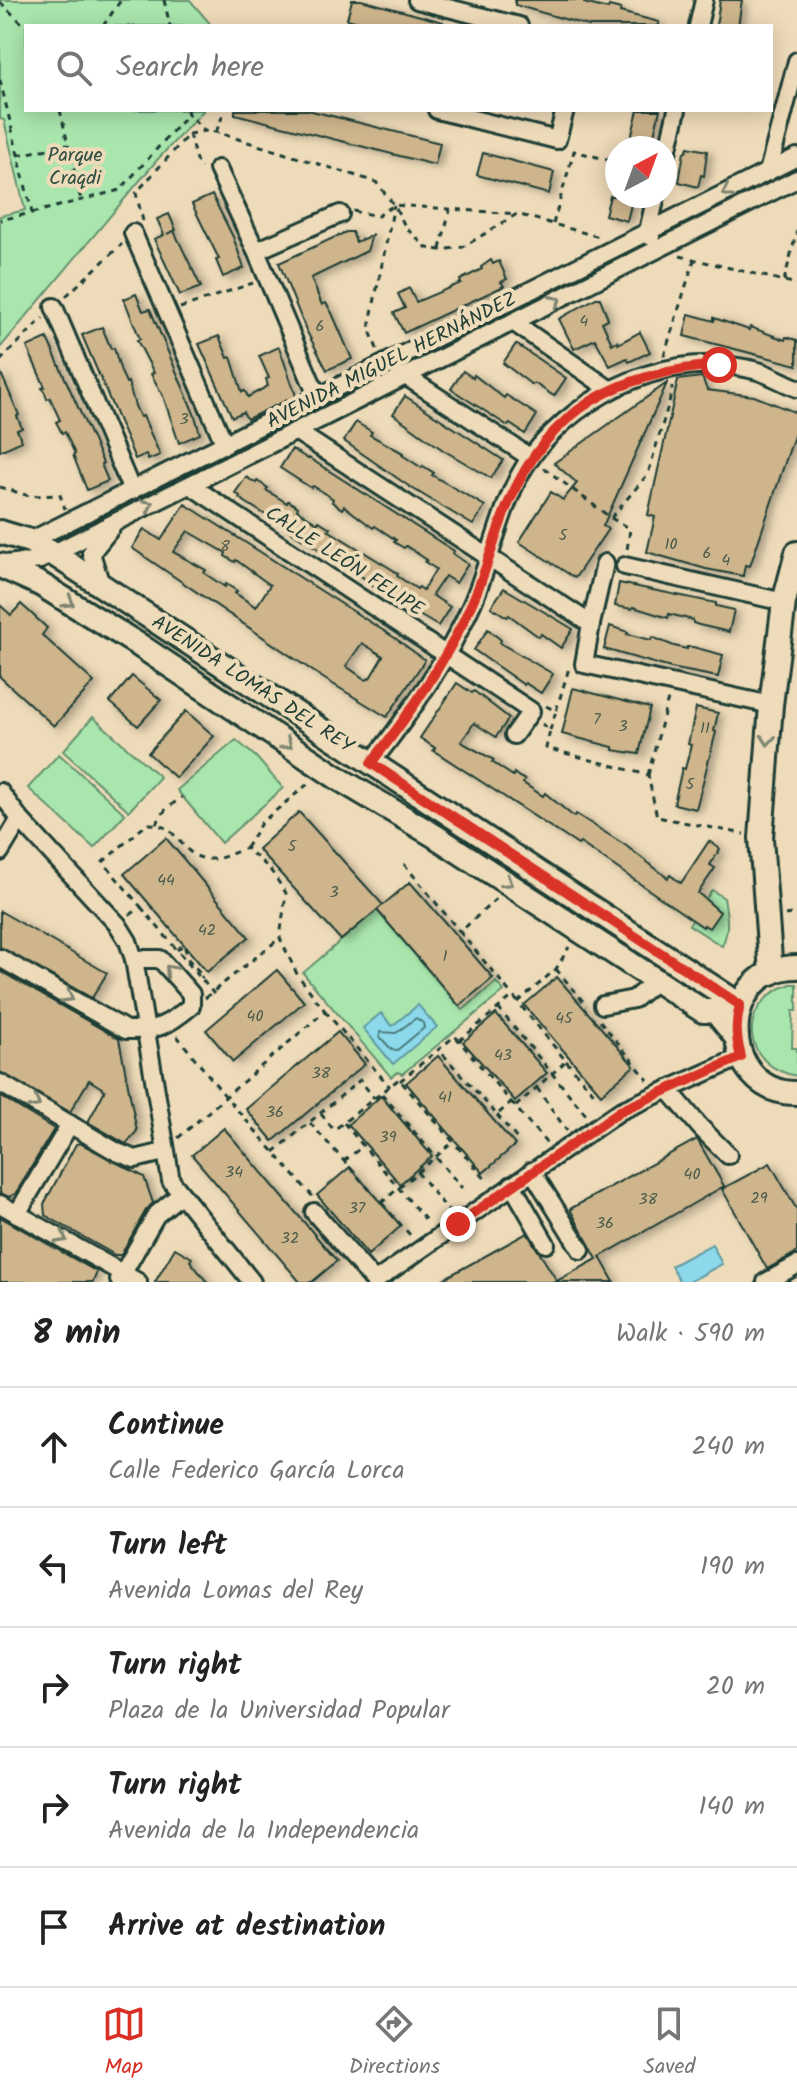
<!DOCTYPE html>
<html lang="en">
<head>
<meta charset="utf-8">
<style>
	:root { --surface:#fff; --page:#f2f2f2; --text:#222; --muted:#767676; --line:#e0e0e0; --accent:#d93025 }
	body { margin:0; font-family:Kalam,sans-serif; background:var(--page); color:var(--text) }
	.compass { position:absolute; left:605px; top:136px; width:72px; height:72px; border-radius:50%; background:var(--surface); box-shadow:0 4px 20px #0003; rotate:41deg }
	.stop { position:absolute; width:24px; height:24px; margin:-18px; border:6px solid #d93025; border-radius:50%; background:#fff }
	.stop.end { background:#d93025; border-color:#fff; box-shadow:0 2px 8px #0008 }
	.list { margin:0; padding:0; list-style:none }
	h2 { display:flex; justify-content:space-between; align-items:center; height:104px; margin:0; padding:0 32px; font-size:34px }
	h2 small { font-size:26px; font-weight:400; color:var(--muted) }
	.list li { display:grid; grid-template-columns:52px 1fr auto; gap:24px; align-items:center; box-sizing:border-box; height:120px; padding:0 32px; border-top:2px solid var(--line) }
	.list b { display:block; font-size:30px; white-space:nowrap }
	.list p { margin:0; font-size:26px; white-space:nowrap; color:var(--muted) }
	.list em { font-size:26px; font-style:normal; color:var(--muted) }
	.icon { flex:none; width:44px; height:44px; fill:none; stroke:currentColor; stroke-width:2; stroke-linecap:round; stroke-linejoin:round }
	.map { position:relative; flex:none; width:797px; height:1282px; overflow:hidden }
	.search { position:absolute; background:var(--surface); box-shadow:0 4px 20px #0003; left:24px; right:24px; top:24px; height:88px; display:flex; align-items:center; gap:20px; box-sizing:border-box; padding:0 28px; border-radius:0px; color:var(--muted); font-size:30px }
	.sheet { height:704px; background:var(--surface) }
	nav { display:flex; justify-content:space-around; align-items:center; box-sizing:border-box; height:112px; border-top:2px solid var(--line); background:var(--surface); font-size:22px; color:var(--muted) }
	nav a { display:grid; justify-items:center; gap:4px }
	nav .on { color:var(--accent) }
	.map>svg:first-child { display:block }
</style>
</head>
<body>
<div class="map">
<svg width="797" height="1282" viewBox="0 0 797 1282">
	<defs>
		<filter id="shadow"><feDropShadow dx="5.5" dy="3" stdDeviation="4" flood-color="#0004"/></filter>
	</defs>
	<rect width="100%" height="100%" fill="#eedbb9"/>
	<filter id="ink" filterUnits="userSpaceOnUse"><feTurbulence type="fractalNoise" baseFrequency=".0125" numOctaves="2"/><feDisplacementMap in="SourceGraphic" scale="16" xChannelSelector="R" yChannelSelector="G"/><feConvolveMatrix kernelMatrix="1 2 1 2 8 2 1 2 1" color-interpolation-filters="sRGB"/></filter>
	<g filter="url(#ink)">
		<!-- green -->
		<g fill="#a9e6ad" stroke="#649270" stroke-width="2">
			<polygon points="0,0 190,0 212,26 26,26 26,110 204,110 157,160 0,348 0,216 25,210 4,120 0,119"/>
			<polygon points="93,717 160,777 129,811 63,751"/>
			<polygon points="236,740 256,757 283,788 221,843 177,790"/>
			<polygon points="59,754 125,814 94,848 28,788"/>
			<path d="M712,890L724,898C727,916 730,929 722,946L689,925Z"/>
			<polygon points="377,910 463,1010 496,982 504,991 402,1074 398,1072 391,1077 303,973"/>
			<path d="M791,984H797V1011H793L792,1048H797V1076C740,1066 736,1002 791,984Z"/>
		</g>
		<!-- water -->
		<g fill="#8cd9eb" stroke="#609ba2" stroke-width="2">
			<polygon points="418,1005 437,1027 393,1064 363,1028 381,1013 392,1026"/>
			<polygon points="712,1244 722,1264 689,1282 680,1282 671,1266"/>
		</g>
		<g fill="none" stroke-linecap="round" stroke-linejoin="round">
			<!-- shore -->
			<polygon stroke="#4b7b7d" stroke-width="2" points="416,1018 423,1023 424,1028 396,1051 392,1050 380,1037 380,1032 396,1033"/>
		</g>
		<!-- building -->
		<g fill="#ceb58c" stroke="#1f3d34" stroke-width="2" fill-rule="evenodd" filter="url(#shadow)">
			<polygon points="352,0 361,0 443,22 443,26 374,26 347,19"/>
			<polygon points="515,0 585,0 584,3 608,9 609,6 621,9 620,12 659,22 659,26 589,26 515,5"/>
			<polygon points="720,0 742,0 738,26 716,26"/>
			<polygon points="235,110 308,110 440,143 435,165 235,114"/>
			<polygon points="638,110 660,110 651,147 630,142"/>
			<polygon points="688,147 707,151 704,176 701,175 698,187 679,182 684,152 686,152"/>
			<polygon points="483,153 554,172 549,194 477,175"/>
			<polygon points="212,195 233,237 244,268 223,277 216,260 219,259 192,204"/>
			<polygon points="610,196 633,196 627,221 605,215"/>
			<polygon points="169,214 176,230 167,234 174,231 201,287 180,295 154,239 164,235 157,219"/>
			<polygon points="346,232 352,232 356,242 372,235 367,251 311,278 322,305 326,303 332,313 352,359 327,370 306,330 279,263"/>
			<polygon points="491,260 493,264 499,261 507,279 501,282 504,286 404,333 394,313 405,308 398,294 409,288 416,302 461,283 460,280 482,269 481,267"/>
			<polygon points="136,294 143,311 150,309 195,416 200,434 179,443 163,396 151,374 154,373 137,340 140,339 124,299"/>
			<polygon points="596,298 600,298 608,319 602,322 612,344 617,341 618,344 640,332 650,352 629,362 627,358 610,366 595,339 574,349 559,319"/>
			<polygon points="689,314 714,321 714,318 749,330 750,327 785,340 786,337 797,340 797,365 684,336"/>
			<polygon points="102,327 111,349 114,348 121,372 126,383 128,382 135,406 140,417 143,416 160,455 148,460 146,454 135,459 82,335"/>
			<polygon points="219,336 228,358 231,357 242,392 245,391 248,397 268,386 266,379 269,378 259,356 279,347 296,396 247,419 243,412 232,417 199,344"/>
			<polygon points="47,338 103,463 101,464 108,481 87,490 73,455 75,454 65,432 62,433 56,422 60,420 50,398 47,399 45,393 42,388 45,387 27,347"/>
			<polygon points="516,344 566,378 554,396 534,383 532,385 503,363"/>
			<polygon points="0,371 19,415 17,416 22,428 17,430 22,441 0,451"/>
			<polygon points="463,371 473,378 474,375 504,398 506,395 537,415 525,434 510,424 508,426 451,389"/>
			<polygon points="702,377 707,390 754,396 797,413 797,427 750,566 745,565 743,576 706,569 647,552 655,517 648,515 678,380"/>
			<polygon points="667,383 603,526 608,529 575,578 519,542 551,492 563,500 577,483 554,463"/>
			<polygon points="405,396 503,460 491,478 443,450 393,414"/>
			<polygon points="356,422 372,432 370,435 403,453 402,455 422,468 423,466 434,473 432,475 485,506 473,525 410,487 344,441"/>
			<polygon points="292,449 308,459 309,458 454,551 453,554 468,564 456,583 445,576 432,595 450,607 438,626 395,601 369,584 370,582 239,498 240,496 235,493 246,477 256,483 257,481 268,488 266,490 287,503 288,501 298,507 297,510 318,523 319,521 330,528 328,530 393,570 398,574 397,576 417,589 419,587 423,590 436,569 425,562 427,560 406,546 404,548 394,542 396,540 375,526 373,528 344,506 342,509 332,502 333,499 323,492 313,486 311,488 280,468"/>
			<path d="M185,504L395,638L425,660L387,717L323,678L132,548L144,529L161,540ZM188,531L226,553L225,556L235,562L236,560L270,585L256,607L235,593L237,591L226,584L225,587L204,573L206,570L173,552ZM362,643L383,656L370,678L366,680L346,666Z"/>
			<polygon points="619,583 716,603 716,606 734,610 729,632 699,625 693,623 693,620 669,614 668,618 633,607 632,609 615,606"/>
			<polygon points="504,588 573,629 561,648 541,634 539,637 509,615 507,617 491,607"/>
			<polygon points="21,604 47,628 42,635 94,682 54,726 0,677 0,605 11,615"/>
			<polygon points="610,626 628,632 627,634 651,640 652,637 674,646 687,649 687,647 693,647 723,655 718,677 671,668 604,649"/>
			<polygon points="488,629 501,640 500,643 553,674 541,693 525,683 524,685 474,650"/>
			<polygon points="132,676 161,700 138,726 110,702"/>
			<polygon points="457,683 472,693 474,691 509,718 496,737 474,723 461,742 494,760 492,762 513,776 514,773 519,777 525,780 523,783 543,796 545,793 574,817 576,814 625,845 668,878 670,875 681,883 709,841 720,849 710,865 715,868 698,893 720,912 709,928 704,925 703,927 595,853 580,843 578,845 433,750 435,748 420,738"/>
			<polygon points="573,688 650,708 639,754 613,750 613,747 562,734"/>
			<polygon points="696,708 718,713 714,731 716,732 696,809 674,804 682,768 685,769 691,745 688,744"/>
			<polygon points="186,711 214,736 176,778 148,753"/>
			<polygon points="299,812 383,905 341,940 258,849"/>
			<polygon points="166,838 249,937 207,972 124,874"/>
			<polygon points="410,882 493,978 459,1006 377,910"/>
			<polygon points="0,911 107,973 92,998 0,947"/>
			<polygon points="277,970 304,1002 233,1062 206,1030"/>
			<polygon points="0,971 119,1039 137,1131 126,1144 88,1122 105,1090 89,1080 70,1112 0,1072"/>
			<polygon points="557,977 634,1066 601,1094 524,1005"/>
			<polygon points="496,1014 547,1073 515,1101 463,1042"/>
			<polygon points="338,1032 365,1064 273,1141 246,1109"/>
			<polygon points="438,1056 515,1145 483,1173 406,1083"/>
			<polygon points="0,1096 54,1129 16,1193 9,1197 0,1193"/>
			<polygon points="381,1096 432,1156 400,1184 348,1124"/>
			<polygon points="224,1128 337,1261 312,1282 300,1282 192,1155"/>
			<polygon points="697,1139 724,1186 600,1257 614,1282 438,1282 527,1233 557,1281 597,1259 570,1209"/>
			<polygon points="80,1143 144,1177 153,1203 146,1210 121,1255 115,1255 45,1215 44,1204 76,1144"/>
			<polygon points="770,1163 797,1210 797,1252 767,1269 722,1189"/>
			<polygon points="350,1167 401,1226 368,1255 317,1195"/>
			<polygon points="0,1217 97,1272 93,1282 0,1282"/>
			<polygon points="175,1248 192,1258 190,1261 207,1282 155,1282"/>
		</g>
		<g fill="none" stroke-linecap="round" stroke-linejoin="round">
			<defs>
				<g id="minor">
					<polyline points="417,0 519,26"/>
					<polyline points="698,26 704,0"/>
					<polyline points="437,110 557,140 565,110"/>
					<polyline points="665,161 677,110"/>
					<polyline points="218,169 256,251 318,398"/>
					<polyline points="768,172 797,61"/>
					<polyline points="133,233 225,445"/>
					<polyline points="651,237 648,231 656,196"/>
					<polyline points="256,251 340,214"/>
					<polyline points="54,307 132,491"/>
					<polyline points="513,322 609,389"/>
					<polyline points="404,375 531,458"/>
					<polyline points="297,432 591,624"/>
					<polyline points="190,485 531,711 514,735"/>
					<polyline points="30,541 797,157"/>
					<polyline points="0,562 7,564 40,560 797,179"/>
					<polyline points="605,563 591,624 584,664 771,705"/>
					<polyline points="625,566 784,602"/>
					<polyline points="101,585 91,553 111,528"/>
					<path d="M371,763C411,713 446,662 472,604C492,559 502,496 531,457C582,390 674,348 758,371C771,375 784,383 797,388"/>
					<polyline points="0,792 20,819 118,925 128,941 134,959 171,1181 252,1282"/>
					<polyline points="0,852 20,819"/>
					<path d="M0,958L126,1030C157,1031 167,1026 191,1006V994L160,959H134"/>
					<polyline points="603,1005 634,999 658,979"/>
					<polyline points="0,1083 117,1152 135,1159 164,1152"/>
					<polyline points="668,1089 700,1127 728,1155"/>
					<polyline points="532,1171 581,1250"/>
					<polyline points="512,1185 546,1244"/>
					<polyline points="0,1204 138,1282"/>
					<polyline points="314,1212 375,1282"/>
					<polyline points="17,1214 70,1124"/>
					<polyline points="119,1280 156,1215 180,1195"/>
					<polyline points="374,1282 620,1111 741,1057"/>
					<polyline points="766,1282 797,1265"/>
				</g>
				<g id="major">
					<polyline points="0,532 30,541 52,553 740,1005"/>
					<polyline points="0,566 40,584 139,645 341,780 435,836 703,1011 715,1011 736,1037"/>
					<path d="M797,967C715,968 718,1094 797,1093"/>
					<polyline points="771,973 761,838 771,705 784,602 797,553"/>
				</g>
			</defs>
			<!-- minor casing -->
			<use href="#minor" stroke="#1f3d34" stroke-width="22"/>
			<!-- major casing -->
			<use href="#major" stroke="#1f3d34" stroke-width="28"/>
			<!-- path -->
			<g stroke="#1f3d34" stroke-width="3" stroke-dasharray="6 6" stroke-linecap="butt">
				<polyline points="164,0 170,26"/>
				<polyline points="0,2 26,27"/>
				<polyline points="103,26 121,0"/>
				<polyline points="0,80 32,213 0,220"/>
				<polyline points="60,110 81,200"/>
				<polyline points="187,110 188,114 205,131 216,132 376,182 394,205 406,228 427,248 440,250 463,247 517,214 603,238"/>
				<polyline points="216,132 225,110"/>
				<polyline points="189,134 196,160 201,168"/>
				<polyline points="18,155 68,145"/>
				<polyline points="353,211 378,216 394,205 517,214"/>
				<polyline points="32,213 120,190 188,114"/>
				<polyline points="143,221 136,193 189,134 205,131"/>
				<polyline points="553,224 574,151 617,162"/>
				<polyline points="440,249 450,210"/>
				<polyline points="680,256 797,284"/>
				<polyline points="784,281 797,231"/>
				<polyline points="66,296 122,244"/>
				<polyline points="180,308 253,283"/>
				<polyline points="377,349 369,328 394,205"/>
				<polyline points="664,356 694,260"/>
				<polyline points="0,361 43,318"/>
				<polyline points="544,468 611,518 648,474 672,392 672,386"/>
				<polyline points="0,487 29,496 60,495 65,509"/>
				<polyline points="611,518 630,529 627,550"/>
				<polyline points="546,706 556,711 569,668"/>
				<polyline points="542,724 550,730 546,748 648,775 657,817 744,834"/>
				<polyline points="550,730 556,711"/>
				<polyline points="648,775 668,699"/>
				<polyline points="156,824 166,809 182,797"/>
				<polyline points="246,848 261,823 309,783"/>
				<polyline points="404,864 460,932"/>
				<polyline points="496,899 460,932 513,996"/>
				<polyline points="141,907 214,994"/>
				<path d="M130,915L141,907L103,862L147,824C180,822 179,858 209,859C221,860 235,852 246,848L269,868L286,893L280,938L297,974L325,1011L178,1138"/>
				<polyline points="785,915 797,913"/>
				<polyline points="177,950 184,944 188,959 203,976 201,978"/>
				<polyline points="556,969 587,1006"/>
				<polyline points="205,998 280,938"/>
				<polyline points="518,1002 556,969 569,947"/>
				<polyline points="498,1008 587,1116"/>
				<polyline points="325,1011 390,1087"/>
				<polyline points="600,1021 648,1080"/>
				<polyline points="177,1036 226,1097 314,1198"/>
				<polyline points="459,1041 513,996 566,1061 515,1107"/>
				<polyline points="566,1061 597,1097"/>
				<polyline points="400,1081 455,1036 511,1102 497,1115 439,1050"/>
				<polyline points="537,1088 567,1131"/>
				<polyline points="382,1094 462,1188"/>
				<polyline points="511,1102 548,1145"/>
				<polyline points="321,1114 334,1130 399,1079 488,1182"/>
				<polyline points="497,1115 518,1140"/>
				<polyline points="310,1123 411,1236"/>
				<polyline points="344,1123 429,1224"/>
				<polyline points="274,1152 360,1080 374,1098"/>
				<polyline points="344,1161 363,1146"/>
				<polyline points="417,1172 450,1213"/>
				<polyline points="381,1203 452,1143"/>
			</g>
			<!-- minor -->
			<use href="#minor" stroke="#eedbb9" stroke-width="16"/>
			<!-- major -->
			<use href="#major" stroke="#eedbb9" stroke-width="22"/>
		</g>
		<!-- one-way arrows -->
		<defs><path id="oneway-chevron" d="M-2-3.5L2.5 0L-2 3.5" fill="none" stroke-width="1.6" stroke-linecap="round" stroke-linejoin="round" transform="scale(2)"/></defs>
		<g stroke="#7c8470">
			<use href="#oneway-chevron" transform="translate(727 192) rotate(154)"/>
			<use href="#oneway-chevron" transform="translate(556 301) rotate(-27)"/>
			<use href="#oneway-chevron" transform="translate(148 505) rotate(-26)"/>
			<use href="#oneway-chevron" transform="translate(69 602) rotate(32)"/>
			<use href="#oneway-chevron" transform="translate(768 740) rotate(95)"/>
			<use href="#oneway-chevron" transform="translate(287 744) rotate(34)"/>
			<use href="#oneway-chevron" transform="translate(507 882) rotate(33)"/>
			<use href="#oneway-chevron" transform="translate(170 970) rotate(-132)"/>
			<use href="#oneway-chevron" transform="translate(68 997) rotate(30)"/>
			<use href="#oneway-chevron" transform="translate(35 1103) rotate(30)"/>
			<use href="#oneway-chevron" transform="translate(62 1238) rotate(29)"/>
		</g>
	</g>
	<g fill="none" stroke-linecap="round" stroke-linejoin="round" filter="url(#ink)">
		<!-- route -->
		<path stroke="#d93025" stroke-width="10" d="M458,1224L620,1111L741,1057C736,1038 735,1024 740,1005L371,763C411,713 445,663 471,605C487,572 494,535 509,502C550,407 620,372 719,365"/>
	</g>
	<g text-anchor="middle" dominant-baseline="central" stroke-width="8" stroke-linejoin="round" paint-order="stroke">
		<!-- number labels -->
		<g font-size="16" fill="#4b5b4a">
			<text x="584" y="321">4</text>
			<text x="320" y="326">6</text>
			<text x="184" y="419">3</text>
			<text x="563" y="535">5</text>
			<text x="671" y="544">10</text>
			<text x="225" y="546">8</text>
			<text x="707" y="553">6</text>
			<text x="726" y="560">4</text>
			<text x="597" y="719">7</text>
			<text x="623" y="726">3</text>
			<text x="705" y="728">11</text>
			<text x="690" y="784">5</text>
			<text x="292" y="846">5</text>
			<text x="166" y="880">44</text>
			<text x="334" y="892">3</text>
			<text x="207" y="930">42</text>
			<text x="445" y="956">1</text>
			<text x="255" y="1016">40</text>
			<text x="564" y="1018">45</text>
			<text x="503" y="1055">43</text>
			<text x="321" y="1073">38</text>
			<text x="445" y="1097">41</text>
			<text x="275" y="1112">36</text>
			<text x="388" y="1137">39</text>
			<text x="234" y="1172">34</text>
			<text x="692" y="1174">40</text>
			<text x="759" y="1198">29</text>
			<text x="648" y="1199">38</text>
			<text x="357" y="1208">37</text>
			<text x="605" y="1223">36</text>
			<text x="290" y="1238">32</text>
		</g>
		<!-- park labels -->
		<g font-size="20" fill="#2d4e40" stroke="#eedbb9">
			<text x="75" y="156">Parque<tspan x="75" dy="23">Craqdi</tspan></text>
		</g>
		<!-- street labels -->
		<g font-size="20" fill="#1f3d34" stroke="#eedbb9">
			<text transform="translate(392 361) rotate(-27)">AVENIDA MIGUEL HERNÁNDEZ</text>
			<text transform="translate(344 562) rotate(33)">CALLE LEÓN FELIPE</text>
			<text transform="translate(252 685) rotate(33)">AVENIDA LOMAS DEL REY</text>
		</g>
	</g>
</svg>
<svg class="compass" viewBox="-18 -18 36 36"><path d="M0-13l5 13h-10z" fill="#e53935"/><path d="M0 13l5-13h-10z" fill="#767676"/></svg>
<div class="stop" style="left:719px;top:365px"></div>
<div class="stop end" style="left:458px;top:1224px"></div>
<div class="search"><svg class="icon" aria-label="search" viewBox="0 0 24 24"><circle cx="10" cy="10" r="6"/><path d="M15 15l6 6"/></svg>Search here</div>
</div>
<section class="sheet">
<h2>8 min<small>Walk · 590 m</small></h2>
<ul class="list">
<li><svg class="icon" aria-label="ahead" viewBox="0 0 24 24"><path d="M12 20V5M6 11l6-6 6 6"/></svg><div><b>Continue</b><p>Calle Federico García Lorca</p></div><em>240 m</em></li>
<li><svg class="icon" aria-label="left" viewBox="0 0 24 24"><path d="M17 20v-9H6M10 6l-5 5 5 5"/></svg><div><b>Turn left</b><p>Avenida Lomas del Rey</p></div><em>190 m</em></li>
<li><svg class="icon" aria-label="right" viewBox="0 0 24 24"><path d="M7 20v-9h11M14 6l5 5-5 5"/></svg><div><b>Turn right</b><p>Plaza de la Universidad Popular</p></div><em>20 m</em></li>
<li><svg class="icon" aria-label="right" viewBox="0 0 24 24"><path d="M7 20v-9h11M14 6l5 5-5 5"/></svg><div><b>Turn right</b><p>Avenida de la Independencia</p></div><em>140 m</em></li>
<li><svg class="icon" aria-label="arrive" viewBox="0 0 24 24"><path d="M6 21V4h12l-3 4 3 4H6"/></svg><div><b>Arrive at destination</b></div></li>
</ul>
</section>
<nav>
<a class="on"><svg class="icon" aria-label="map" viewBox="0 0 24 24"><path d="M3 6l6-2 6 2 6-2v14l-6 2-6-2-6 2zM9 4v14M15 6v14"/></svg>Map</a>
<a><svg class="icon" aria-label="directions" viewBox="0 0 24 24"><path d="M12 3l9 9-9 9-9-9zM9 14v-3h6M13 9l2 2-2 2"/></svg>Directions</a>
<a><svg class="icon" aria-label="saved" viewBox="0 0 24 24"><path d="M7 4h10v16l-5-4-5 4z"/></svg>Saved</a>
</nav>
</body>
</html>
